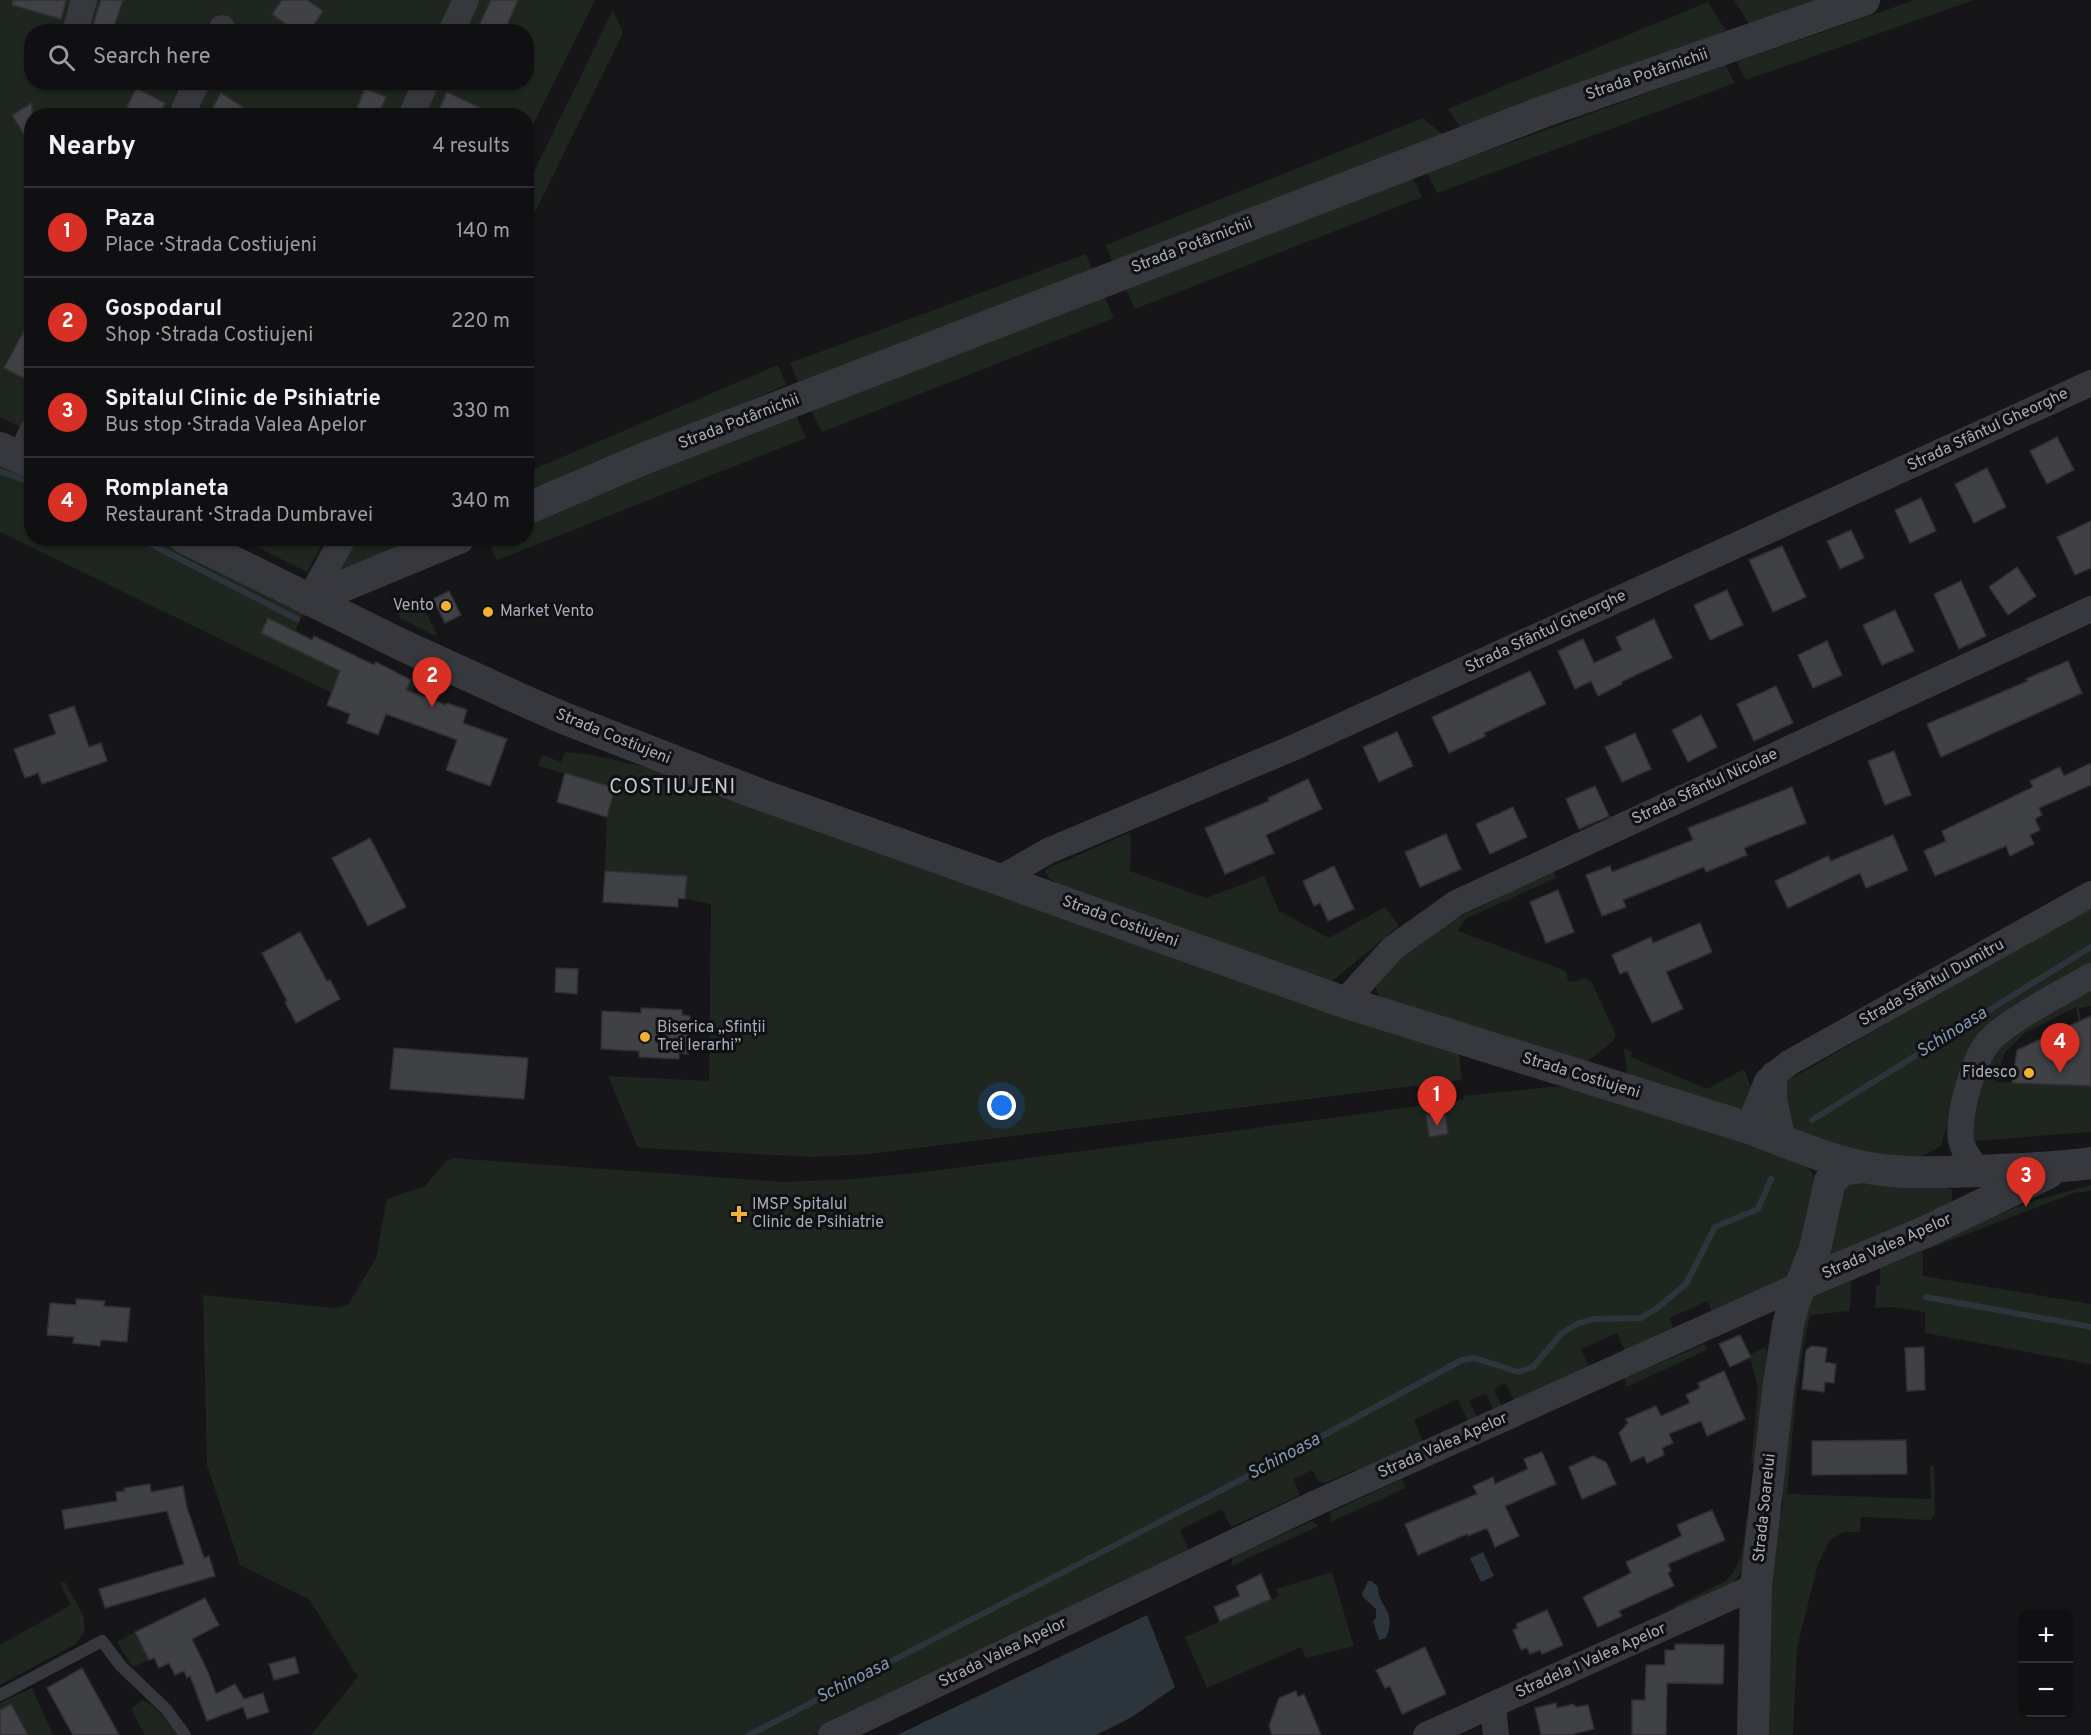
<!DOCTYPE html>
<html lang="en">
<head>
<meta charset="utf-8">
<style>
	:root { --surface:#101012; --page:#19191b; --text:#f1f3f6; --muted:#9c9d9f; --line:#303032; --accent:#d93025 }
	body { margin:0; font-family:Overpass,sans-serif; background:var(--page); color:var(--text) }
	.controls { position:absolute; right:18px; bottom:18px; display:grid; overflow:hidden; border-radius:12px; box-shadow:0 2px 4px #0004 }
	.controls button { width:54px; height:54px; display:grid; place-items:center; padding:0; border:0; border-bottom:2px solid var(--line); background:var(--surface); color:var(--text); font:30px sans-serif }
	.you { position:absolute; left:1002px; top:1106px; width:21px; height:21px; margin:-15px; border:4px solid #fff; border-radius:50%; background:#1a73e8; box-shadow:0 0 0 9px #1a73e833 }
	.badge { display:grid; place-items:center; width:39px; height:39px; border-radius:50%; background:var(--accent); color:#fff; font-size:20px; font-weight:700 }
	.pin { position:absolute; translate:-50% -50px; filter:drop-shadow(0 2px 3px #0008) }
	.pin::after { content:''; position:absolute; top:32px; width:21px; height:18px; background:inherit; clip-path:polygon(0 0,100% 0,50% 100%) }
	.list { margin:0; padding:0; list-style:none }
	h2 { display:flex; justify-content:space-between; align-items:center; height:78px; margin:0; padding:0 24px; font-size:26px }
	h2 small { font-size:20px; font-weight:400; color:var(--muted) }
	.list li { display:grid; grid-template-columns:39px 1fr auto; gap:18px; align-items:center; box-sizing:border-box; height:90px; padding:0 24px; border-top:2px solid var(--line) }
	.list b { display:block; font-size:22px; white-space:nowrap }
	.list p { margin:0; font-size:20px; white-space:nowrap; color:var(--muted) }
	.list em { font-size:20px; font-style:normal; color:var(--muted) }
	.icon { flex:none; width:33px; height:33px; fill:none; stroke:currentColor; stroke-width:2; stroke-linecap:round; stroke-linejoin:round }
	.map { position:relative; flex:none; width:2091px; height:1735px; overflow:hidden }
	.search { position:absolute; background:var(--surface); box-shadow:0 2px 4px #0004; left:24px; top:24px; width:510px; height:66px; display:flex; align-items:center; gap:15px; box-sizing:border-box; padding:0 21px; border-radius:24px; color:var(--muted); font-size:22px }
	.panel { position:absolute; background:var(--surface); box-shadow:0 2px 4px #0004; left:24px; top:108px; width:510px; height:438px; border-radius:24px }
	.map>svg:first-child { display:block }
</style>
</head>
<body>
<div class="map">
<svg width="2091" height="1735" viewBox="0 0 2091 1735">
	<rect width="100%" height="100%" fill="#161618"/>
	<!-- green -->
	<g fill="#1e261f" fill-rule="evenodd">
		<path d="M0,0H595L527,137L526,116H32L31,432L0,417ZM32,32H526V82H32Z"/>
		<polygon points="1734,0 1827,0 1750,25"/>
		<polygon points="1915,0 1974,0 1746,80 1736,62"/>
		<polygon points="1708,2 1726,31 1461,129 1448,109"/>
		<polygon points="613,10 623,33 527,228 527,186"/>
		<polygon points="1725,65 1735,83 1437,193 1427,173"/>
		<polygon points="1423,118 1443,135 1114,267 1106,245"/>
		<polygon points="1413,178 1422,197 1135,309 1125,287"/>
		<polygon points="1086,254 1093,272 800,386 790,363"/>
		<polygon points="1104,295 1114,318 822,432 810,408"/>
		<polygon points="778,365 786,385 527,496 527,472"/>
		<polygon points="795,413 806,438 497,560 487,539 526,538 527,519"/>
		<polygon points="0,457 31,472 32,538 165,539 306,608 295,631 268,618 262,633 400,701 411,679 416,682 398,719 332,693 0,532"/>
		<polygon points="241,539 325,539 307,572"/>
		<polygon points="354,539 425,539 338,572"/>
		<polygon points="410,597 420,601 437,634 436,636 400,618 397,606 401,600"/>
		<polygon points="565,752 587,754 651,768 1459,1053 1462,1080 869,1154 814,1157 640,1148 637,1146 608,1076 709,1081 711,904 685,899 686,876 605,871 607,817 615,788 538,766 542,755 561,762"/>
		<polygon points="1129,833 1131,838 1130,871 1206,898 1264,876 1279,911 1329,938 1385,907 1399,926 1331,982 1059,885 1048,877 1045,871 1050,867"/>
		<path d="M1554,871L1556,878L1465,919L1458,931L1566,971L1568,981L1576,982L1585,978L1592,983L1616,1035L1613,1041L1586,1063L1384,1000C1375,993 1374,987 1377,976L1449,922Z"/>
		<path d="M2091,905V968L1962,1072L1941,1146C1935,1149 1927,1155 1920,1156C1874,1161 1830,1143 1788,1126L1780,1104L1786,1082Z"/>
		<path d="M2091,989V1006L2079,1008L2091,1086V1132L1976,1141L1968,1134C1971,1116 1972,1096 1979,1079C1997,1031 2049,1013 2091,989ZM2076,1007L2089,1086L1995,1082L2005,1052L2025,1033Z"/>
		<polygon points="1624,1048 1632,1053 1631,1057 1707,1089 1744,1069 1753,1092 1743,1112 1627,1074"/>
		<path d="M1550,1087H1575L1799,1158C1805,1164 1813,1172 1815,1180C1822,1211 1797,1254 1785,1282L1713,1313L1707,1301L1669,1318L1674,1330L1625,1351L1617,1333L1581,1349L1589,1367L1515,1401L1505,1383L1494,1389L1502,1407L1494,1411L1486,1393L1469,1401L1478,1419L1469,1424L1458,1399L1414,1420L1424,1444L1359,1475L1356,1470L1325,1483L1318,1481L1312,1470L1293,1479L1300,1495L1231,1527L1222,1509L1180,1530L1189,1550L814,1735H311L358,1677L309,1599L240,1565L207,1465L203,1295L334,1308L348,1305L376,1258L387,1199L425,1186L446,1161L453,1158L784,1182L853,1179L925,1172L1464,1100L1463,1096Z"/>
		<polygon points="1839,1181 1944,1188 1952,1189 1952,1203 1826,1260"/>
		<polygon points="2091,1185 2091,1191 2074,1193 1923,1251 1923,1276 2091,1304 2091,1364 1925,1333 1925,1312 1892,1307 1875,1308 1876,1286 1880,1285 1880,1268 1922,1251 1923,1245 2029,1202"/>
		<path d="M1851,1281L1850,1311L1810,1315C1796,1373 1793,1434 1787,1494L1931,1499L1930,1466H1934L1935,1514L1931,1520L1861,1517L1860,1532H1844L1830,1540L1818,1564L1797,1648L1793,1735H1762L1770,1534C1778,1519 1786,1511 1782,1494L1788,1404L1807,1300Z"/>
		<polygon points="1704,1344 1707,1350 1626,1387 1625,1378"/>
		<polygon points="1766,1347 1767,1354 1756,1463 1751,1465 1758,1387 1749,1355"/>
		<polygon points="1402,1479 1406,1488 1330,1522 1331,1512"/>
		<path d="M1746,1518L1750,1520C1748,1543 1750,1564 1734,1582L1676,1610L1674,1607L1726,1581C1743,1563 1744,1542 1746,1518Z"/>
		<polygon points="1312,1521 1319,1526 1231,1566 1233,1557"/>
		<polygon points="1332,1572 1354,1646 1306,1658 1301,1647 1207,1688 1185,1637 1279,1596 1276,1589"/>
		<polygon points="64,1581 83,1615 85,1631 76,1644 0,1685 0,1645 71,1605 60,1583"/>
		<polygon points="135,1632 149,1660 133,1667 117,1642"/>
		<polygon points="32,1688 53,1735 28,1735 0,1710 0,1703"/>
		<path d="M142,1700C158,1706 167,1722 177,1735H145L131,1709Z"/>
	</g>
	<!-- water -->
	<g fill="#2c353c">
		<polygon points="1483,1552 1494,1576 1481,1582 1470,1558"/>
		<path d="M1368,1581H1372L1378,1587C1378,1607 1398,1611 1386,1638L1379,1640L1373,1621L1376,1618V1609L1364,1598L1362,1594Z"/>
		<polygon points="1147,1615 1175,1687 1132,1717 1096,1735 897,1735"/>
	</g>
	<g fill="none" stroke-linecap="round" stroke-linejoin="round">
		<!-- stream -->
		<g stroke="#2c353c" stroke-width="6">
			<polyline points="0,471 32,483"/>
			<polyline points="139,538 297,619"/>
			<polyline points="1812,1120 2091,947"/>
			<polyline points="1926,1297 2091,1327"/>
			<polyline points="749,1735 1258,1471 1462,1360 1475,1358 1518,1372 1533,1367 1562,1333 1577,1324 1593,1319 1641,1318 1656,1309 1686,1284 1715,1227 1758,1209 1771,1179"/>
		</g>
	</g>
	<!-- building -->
	<g fill="#404145" stroke="#303034" stroke-width="1.5">
		<polygon points="13,0 66,0 61,19 12,5"/>
		<polygon points="101,0 123,0 112,32 93,25"/>
		<polygon points="282,0 307,0 323,11 309,32 297,32 272,14"/>
		<polygon points="491,0 518,0 504,32 476,32"/>
		<polygon points="136,88 165,103 159,116 123,116"/>
		<polygon points="365,88 386,97 378,116 369,116 356,110"/>
		<polygon points="447,92 497,116 436,116"/>
		<polygon points="221,93 257,116 208,116"/>
		<polygon points="32,103 32,148 12,115"/>
		<polygon points="32,316 32,382 4,368"/>
		<polygon points="2057,437 2074,470 2047,484 2030,451"/>
		<polygon points="1987,468 2006,507 1974,523 1955,484"/>
		<polygon points="1921,498 1936,531 1910,543 1895,510"/>
		<polygon points="2091,521 2091,568 2075,575 2057,537"/>
		<polygon points="1851,530 1864,558 1840,569 1827,541"/>
		<polygon points="1782,546 1806,597 1773,612 1749,560"/>
		<polygon points="2017,567 2036,596 2008,615 1989,587"/>
		<polygon points="1961,581 1986,636 1959,649 1934,594"/>
		<polygon points="1727,590 1743,625 1710,640 1694,605"/>
		<polygon points="449,591 461,615 445,623 433,599"/>
		<polygon points="1895,610 1914,651 1882,665 1863,625"/>
		<polygon points="268,618 312,640 314,636 374,665 376,662 411,680 406,690 446,705 447,703 467,710 463,723 507,739 490,786 446,770 457,740 386,714 378,735 347,723 350,714 327,705 340,671 261,633"/>
		<polygon points="1654,619 1672,658 1621,682 1622,684 1598,696 1591,681 1575,689 1558,651 1583,639 1594,663 1622,650 1616,637"/>
		<polygon points="1827,641 1842,675 1813,688 1798,655"/>
		<polygon points="2068,661 2082,693 1941,757 1927,724 2028,681 2026,679"/>
		<polygon points="1530,671 1546,704 1484,733 1486,736 1449,753 1432,717"/>
		<polygon points="1776,686 1793,723 1754,741 1737,704"/>
		<polygon points="74,706 89,747 101,743 107,761 42,784 38,773 25,778 14,749 56,734 49,715"/>
		<polygon points="1701,715 1717,747 1688,762 1672,730"/>
		<polygon points="1397,732 1413,766 1379,782 1363,747"/>
		<polygon points="1635,733 1651,769 1622,782 1605,747"/>
		<polygon points="1894,751 1911,795 1885,805 1868,761"/>
		<polygon points="2091,763 2091,785 2039,808 2042,815 2035,819 2040,830 2030,835 2034,844 2010,856 2006,846 1935,876 1924,851 1946,841 1942,831 2033,787 2030,781 2060,767 2064,776"/>
		<polygon points="565,773 615,788 607,817 557,802"/>
		<polygon points="1308,779 1322,809 1266,835 1274,853 1225,874 1205,828 1269,801 1268,798"/>
		<polygon points="1595,786 1609,816 1579,829 1566,799"/>
		<polygon points="1792,787 1806,823 1744,848 1747,855 1706,872 1704,867 1623,900 1626,907 1602,916 1586,875 1610,866 1612,872 1693,840 1688,828"/>
		<polygon points="1513,807 1527,837 1490,854 1476,824"/>
		<polygon points="1446,834 1461,869 1420,887 1405,852"/>
		<polygon points="1893,835 1908,870 1866,888 1860,873 1788,908 1775,881 1828,856 1831,861"/>
		<polygon points="370,838 406,907 368,926 332,858"/>
		<polygon points="1334,866 1354,909 1328,921 1320,903 1314,906 1303,881"/>
		<polygon points="605,871 687,876 685,899 678,898 678,907 603,902"/>
		<polygon points="1558,890 1574,932 1546,943 1530,902"/>
		<polygon points="1700,923 1712,952 1666,972 1683,1009 1652,1023 1627,971 1620,974 1612,955 1651,937 1653,943"/>
		<polygon points="300,932 327,981 330,980 340,999 296,1023 285,1002 287,1001 262,953"/>
		<polygon points="556,968 578,969 577,994 555,992"/>
		<polygon points="641,1008 682,1010 682,1015 690,1016 688,1054 679,1053 679,1059 639,1057 639,1051 601,1049 602,1011 641,1013"/>
		<polygon points="2091,1016 2091,1086 2012,1083 2017,1050"/>
		<polygon points="394,1048 528,1058 524,1099 390,1089"/>
		<polygon points="1445,1112 1448,1134 1429,1137 1426,1115"/>
		<polygon points="76,1299 105,1301 104,1306 130,1308 127,1342 101,1340 100,1346 73,1343 74,1337 47,1335 50,1303 76,1305"/>
		<polygon points="1740,1335 1751,1357 1730,1367 1719,1344"/>
		<polygon points="1812,1346 1827,1348 1825,1362 1836,1364 1834,1383 1825,1382 1824,1392 1802,1389 1806,1350"/>
		<polygon points="1924,1347 1925,1390 1907,1391 1905,1348"/>
		<polygon points="1724,1371 1745,1419 1707,1436 1701,1421 1669,1434 1673,1443 1662,1448 1664,1455 1647,1463 1644,1456 1631,1462 1619,1433 1628,1423 1626,1419 1656,1406 1661,1416 1690,1403 1686,1395 1700,1388 1698,1383"/>
		<polygon points="1906,1440 1907,1474 1812,1475 1812,1441"/>
		<polygon points="1542,1452 1556,1484 1505,1506 1519,1536 1495,1547 1487,1528 1468,1536 1467,1534 1418,1555 1405,1524 1477,1494 1473,1486 1493,1477 1495,1484 1528,1469 1524,1459"/>
		<polygon points="1593,1456 1606,1462 1616,1484 1582,1499 1569,1467"/>
		<polygon points="150,1484 151,1492 183,1486 187,1508 204,1558 209,1556 215,1576 105,1608 99,1589 184,1564 167,1511 65,1529 62,1510 117,1501 116,1492 125,1491 124,1488"/>
		<polygon points="1712,1510 1725,1540 1668,1564 1671,1571 1668,1573 1674,1586 1619,1611 1622,1616 1598,1627 1583,1597 1631,1573 1626,1562 1682,1536 1677,1525"/>
		<polygon points="1261,1574 1271,1599 1220,1621 1214,1607 1240,1596 1236,1586"/>
		<polygon points="205,1598 219,1625 192,1639 208,1672 216,1694 235,1684 244,1699 263,1693 269,1712 247,1719 243,1707 207,1721 190,1676 187,1678 184,1671 175,1675 169,1663 159,1668 154,1658 149,1660 135,1632"/>
		<polygon points="1547,1610 1563,1645 1542,1654 1540,1650 1530,1654 1527,1648 1521,1650 1513,1630 1518,1628 1516,1624"/>
		<polygon points="1675,1644 1724,1645 1723,1684 1667,1683 1666,1735 1632,1735 1632,1700 1645,1700 1646,1665 1665,1665 1665,1650 1675,1650"/>
		<polygon points="1425,1647 1446,1694 1402,1714 1390,1686 1385,1688 1376,1670"/>
		<polygon points="295,1657 299,1673 274,1680 269,1664"/>
		<polygon points="82,1668 92,1686 119,1735 73,1735 47,1688"/>
		<polygon points="1296,1691 1298,1697 1304,1694 1321,1735 1272,1735 1269,1726 1279,1698"/>
		<polygon points="1556,1703 1557,1708 1573,1704 1576,1707 1588,1705 1594,1729 1569,1735 1541,1735 1535,1708"/>
		<polygon points="11,1704 28,1735 0,1735 0,1710"/>
	</g>
	<g fill="none" stroke-linecap="round" stroke-linejoin="round">
		<!-- service -->
		<polyline stroke="#37383d" stroke-width="12" points="0,1695 102,1641 121,1666 166,1709 185,1735"/>
		<!-- minor -->
		<g stroke="#37383d" stroke-width="26">
			<polyline points="75,32 84,0"/>
			<polyline points="221,32 222,28"/>
			<polyline points="451,32 466,0"/>
			<polyline points="181,116 197,82"/>
			<polyline points="411,116 426,82"/>
			<polyline points="20,457 32,431"/>
			<polyline points="309,600 343,538"/>
			<polyline points="1001,878 1048,851 1295,747 2091,383"/>
			<polyline points="1344,1002 1393,948 1456,903 2091,609"/>
			<polyline points="1774,1074 1774,1099 1783,1141"/>
			<polyline points="1752,1129 1754,1114 1767,1081 1789,1063 2091,894"/>
			<path d="M1979,1171C1972,1163 1965,1154 1962,1144C1955,1122 1974,1056 1990,1040C2013,1017 2062,993 2091,976"/>
			<polyline points="1493,1706 1496,1735"/>
			<polyline points="831,1735 1316,1503 1802,1284"/>
			<polyline points="1426,1735 1756,1586"/>
		</g>
		<!-- tertiary -->
		<g stroke="#37383d" stroke-width="32">
			<polyline points="0,448 32,463"/>
			<polyline points="526,509 643,459 1545,111 1864,0"/>
			<path d="M185,538L404,646L520,699L561,717L756,793L1344,1002L1752,1129C1789,1143 1825,1159 1864,1167C1903,1175 1943,1172 1982,1171C2018,1169 2055,1168 2091,1163"/>
			<polyline points="309,600 459,538"/>
			<polyline points="1802,1284 1927,1231 2048,1173"/>
			<polyline points="1753,1735 1756,1586 1779,1383 1788,1325 1794,1302 1815,1249 1830,1181 1842,1170 1864,1167"/>
		</g>
	</g>
	<!-- markers -->
	<g fill="#f2b134" stroke="#111113" stroke-width="2">
		<circle cx="446" cy="606" r="6"/>
		<circle cx="488" cy="612" r="6"/>
		<circle cx="645" cy="1037" r="6"/>
		<circle cx="2029" cy="1073" r="6"/>
		<path d="M736 1205h6v6h6v6h-6v6h-6v-6h-6v-6h6z"/>
	</g>
	<g text-anchor="middle" dominant-baseline="central" stroke-width="6" stroke-linejoin="round" paint-order="stroke">
		<!-- street labels -->
		<g font-size="16" fill="#a8adb8" stroke="#111113">
			<text transform="translate(1647 75) rotate(-19)">Strada Potârnichii</text>
			<text transform="translate(1192 246) rotate(-21)">Strada Potârnichii</text>
			<text transform="translate(739 422) rotate(-21)">Strada Potârnichii</text>
			<text transform="translate(1988 430) rotate(-25)">Strada Sfântul Gheorghe</text>
			<text transform="translate(1546 632) rotate(-25)">Strada Sfântul Gheorghe</text>
			<text transform="translate(613 737) rotate(22)">Strada Costiujeni</text>
			<text transform="translate(1705 787) rotate(-25)">Strada Sfântul Nicolae</text>
			<text transform="translate(1120 922) rotate(20)">Strada Costiujeni</text>
			<text transform="translate(1932 983) rotate(-29)">Strada Sfântul Dumitru</text>
			<text transform="translate(1581 1076) rotate(17)">Strada Costiujeni</text>
			<text transform="translate(1887 1247) rotate(-24)">Strada Valea Apelor</text>
			<text transform="translate(1443 1446) rotate(-24)">Strada Valea Apelor</text>
			<text transform="translate(1765 1508) rotate(-84)">Strada Soarelui</text>
			<text transform="translate(1003 1653) rotate(-26)">Strada Valea Apelor</text>
			<text transform="translate(1591 1661) rotate(-24)">Stradela 1 Valea Apelor</text>
		</g>
		<!-- poi labels -->
		<g font-size="16" fill="#a8adb8" stroke="#111113" text-anchor="start">
			<text x="434" y="606" text-anchor="end">Vento</text>
			<text x="500" y="612">Market Vento</text>
			<text x="657" y="1028">Biserica „Sfinții<tspan x="657" dy="18">Trei Ierarhi”</tspan></text>
			<text x="2017" y="1073" text-anchor="end">Fidesco</text>
			<text x="752" y="1205">IMSP Spitalul<tspan x="752" dy="18">Clinic de Psihiatrie</tspan></text>
		</g>
		<!-- water labels -->
		<g font-size="18" font-style="italic" fill="#7f9bb3" stroke="#111113">
			<text transform="translate(1952 1033) rotate(-32)">Schinoasa</text>
			<text transform="translate(1284 1457) rotate(-28)">Schinoasa</text>
			<text transform="translate(853 1681) rotate(-27)">Schinoasa</text>
		</g>
		<!-- quarter labels -->
		<g font-size="20" letter-spacing="1.5" fill="#c9ccd4" stroke="#111113">
			<text x="673" y="788">COSTIUJENI</text>
		</g>
	</g>
</svg>
<div class="controls">
<button>+</button>
<button>−</button>
</div>
<div class="you"></div>
<div class="pin badge" style="left:1437px;top:1126px">1</div>
<div class="pin badge" style="left:432px;top:707px">2</div>
<div class="pin badge" style="left:2026px;top:1207px">3</div>
<div class="pin badge" style="left:2060px;top:1073px">4</div>
<div class="search"><svg class="icon" aria-label="search" viewBox="0 0 24 24"><circle cx="10" cy="10" r="6"/><path d="M15 15l6 6"/></svg>Search here</div>
<section class="panel">
<h2>Nearby<small>4 results</small></h2>
<ul class="list">
<li><span class="badge">1</span><div><b>Paza</b><p>Place · Strada Costiujeni</p></div><em>140 m</em></li>
<li><span class="badge">2</span><div><b>Gospodarul</b><p>Shop · Strada Costiujeni</p></div><em>220 m</em></li>
<li><span class="badge">3</span><div><b>Spitalul Clinic de Psihiatrie</b><p>Bus stop · Strada Valea Apelor</p></div><em>330 m</em></li>
<li><span class="badge">4</span><div><b>Romplaneta</b><p>Restaurant · Strada Dumbravei</p></div><em>340 m</em></li>
</ul>
</section>
</div>
</body>
</html>
